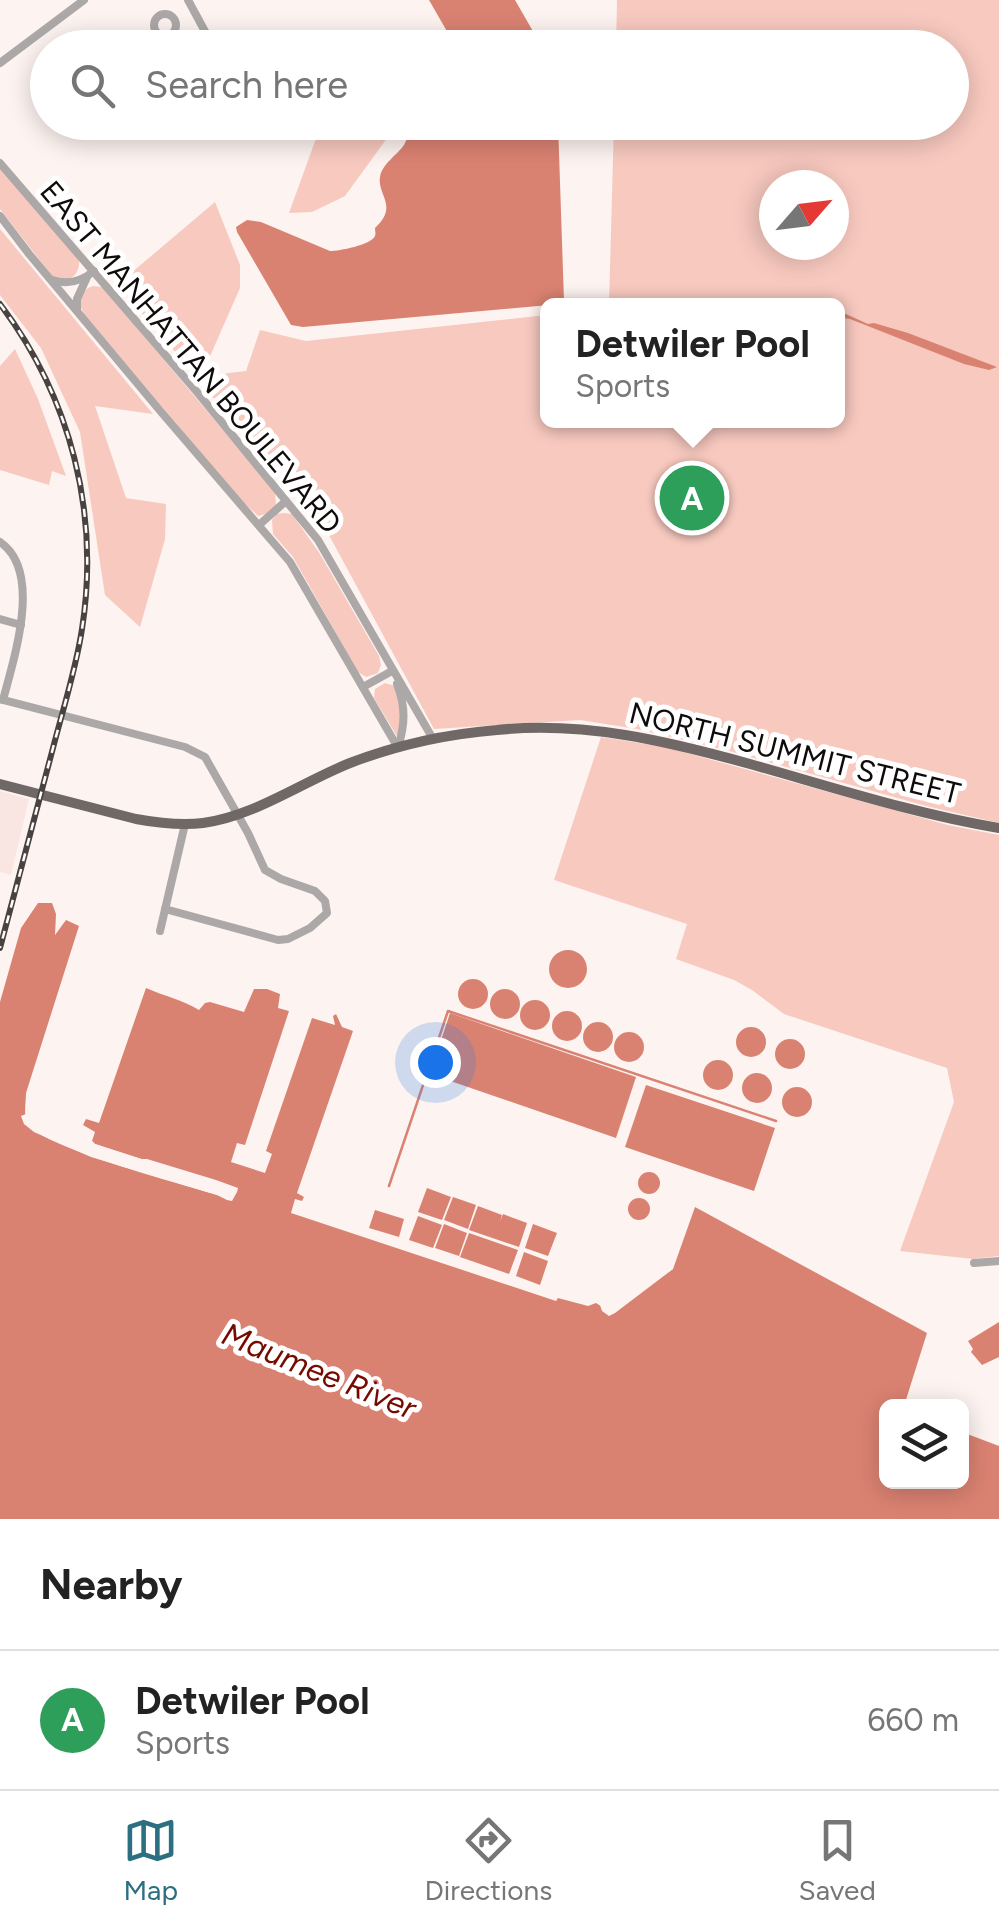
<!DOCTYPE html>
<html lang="en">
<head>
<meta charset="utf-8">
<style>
	:root { --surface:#fff; --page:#f2f2f2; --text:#222; --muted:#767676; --line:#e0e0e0; --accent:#2c6f80 }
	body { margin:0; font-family:Figtree,sans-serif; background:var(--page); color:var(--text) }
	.controls { position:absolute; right:30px; bottom:30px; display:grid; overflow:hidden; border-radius:15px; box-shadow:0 5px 25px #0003 }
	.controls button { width:90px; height:90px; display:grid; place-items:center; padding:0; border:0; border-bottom:2px solid var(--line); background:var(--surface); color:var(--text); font:50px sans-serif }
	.compass { position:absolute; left:759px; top:170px; width:90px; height:90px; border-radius:50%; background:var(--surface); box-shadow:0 5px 25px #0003; rotate:62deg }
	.you { position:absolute; left:435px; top:1062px; width:35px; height:35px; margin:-25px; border:8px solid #fff; border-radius:50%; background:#1a73e8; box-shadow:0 0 0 15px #1a73e833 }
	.badge { display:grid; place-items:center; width:65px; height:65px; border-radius:50%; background:var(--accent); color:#fff; font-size:32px; font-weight:700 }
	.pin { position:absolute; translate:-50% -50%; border:5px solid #fff; box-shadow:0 2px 10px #0006 }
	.popup { position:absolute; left:540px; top:298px; width:305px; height:130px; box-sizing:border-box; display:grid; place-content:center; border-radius:15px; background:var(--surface); filter:drop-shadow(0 2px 8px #0005); font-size:32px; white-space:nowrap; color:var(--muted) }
	.popup b { font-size:38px; color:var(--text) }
	.popup::after { content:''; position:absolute; left:50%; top:100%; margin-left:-20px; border:20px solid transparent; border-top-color:var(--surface) }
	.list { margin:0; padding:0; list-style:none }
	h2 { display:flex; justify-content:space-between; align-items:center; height:130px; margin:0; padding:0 40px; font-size:42px }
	h2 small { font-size:32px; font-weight:400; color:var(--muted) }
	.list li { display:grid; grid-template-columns:65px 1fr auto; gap:30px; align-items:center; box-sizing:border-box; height:140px; padding:0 40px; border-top:2px solid var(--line) }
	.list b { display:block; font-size:38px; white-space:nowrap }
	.list p { margin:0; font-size:32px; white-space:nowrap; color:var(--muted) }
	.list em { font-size:32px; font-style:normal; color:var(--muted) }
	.icon { flex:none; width:55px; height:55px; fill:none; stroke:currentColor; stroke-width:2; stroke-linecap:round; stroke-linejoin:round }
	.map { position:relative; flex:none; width:999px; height:1519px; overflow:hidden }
	.search { position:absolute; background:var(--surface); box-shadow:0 5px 25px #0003; left:30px; right:30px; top:30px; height:110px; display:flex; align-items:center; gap:25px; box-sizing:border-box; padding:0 35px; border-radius:55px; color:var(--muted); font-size:38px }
	.sheet { height:270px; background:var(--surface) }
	nav { display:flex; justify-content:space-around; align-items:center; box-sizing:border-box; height:140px; border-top:2px solid var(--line); background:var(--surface); font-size:28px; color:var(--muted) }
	nav a { display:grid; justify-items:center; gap:5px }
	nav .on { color:var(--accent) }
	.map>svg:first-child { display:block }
</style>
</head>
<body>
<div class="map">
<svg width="999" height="1519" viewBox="0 0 999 1519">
	<rect width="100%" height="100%" fill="#fdf3f0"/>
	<!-- built -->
	<polygon fill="#f9e6e2" points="0,791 29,799 11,875 0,872"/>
	<!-- green -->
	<g fill="#f8c9bf" fill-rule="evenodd">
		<path d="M617,0H999V823L926,806L726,750L637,729L580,720L434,729L330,537L196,377L246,371L260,330L306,341L547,315V420H837V306L609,305L614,123L952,122V48L616,47ZM774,185H834V245H774Z"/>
		<polygon points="322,122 398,123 345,196 312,212 289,213"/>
		<path d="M0,168L79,258C81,276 68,285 52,276L0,209Z"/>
		<polygon points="215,202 240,265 240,288 207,363 192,371 117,285"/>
		<polygon points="0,229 153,414 95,406 126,498 166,504 165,539 140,627 105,595 80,432 41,348 0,295"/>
		<path d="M93,286L102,287L107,292L275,492L276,505L266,514L258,516L239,498L84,314C77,303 80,290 93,286Z"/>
		<polygon points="15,349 38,399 66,476 52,471 49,485 0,470 0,366"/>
		<polygon points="284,513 292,514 320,554 379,656 381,665 378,673 366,677 358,672 293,557 273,534 272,520 277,514"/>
		<polygon points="385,683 395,686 402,708 398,738 374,698 375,689"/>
		<polygon points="601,737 665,747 948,825 999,835 999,1256 973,1259 900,1251 954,1102 947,1068 784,1014 752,990 734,980 676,959 687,924 554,880"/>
	</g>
	<!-- water -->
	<g fill="#da8272">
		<polygon points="429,0 515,0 542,47 456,47"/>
		<path d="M413,123H558L564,301L560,304L303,327L291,325L237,232L236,227L247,220L261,222L330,251C339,251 371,245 375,236C376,233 375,231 375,228C399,206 377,195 380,177C382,164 397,155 404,145C408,138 410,130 413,123Z"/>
		<polygon points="837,310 868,324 874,323 908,333 997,367 989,370 964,364 850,319 837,317"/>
		<polygon points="695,472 715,480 697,524 677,516 668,517 666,500 685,497"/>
		<path d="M38,903H52L56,914L55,935L66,920L79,926L26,1093C26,1102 23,1116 28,1124C42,1148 196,1188 231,1199L235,1189L95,1144L92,1141L95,1132L83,1125L86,1119L99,1123L146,988C164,996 183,1000 199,1010L205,1003L210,1002L244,1012L254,989H267L280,994L278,1008L289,1011L245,1145L237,1143L231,1162L265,1173L272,1154L266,1151L312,1018L335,1025L333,1016L336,1014L342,1027L353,1031L297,1193L304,1197L302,1201L295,1199L291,1213L556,1301L558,1298L588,1306L596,1303L610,1312L673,1269L695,1207L927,1333L904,1406H886V1482H962V1432L999,1446V1519H0V1002L21,928Z"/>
		<circle cx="568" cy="969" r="19"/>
		<circle cx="473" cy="994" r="15"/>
		<circle cx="505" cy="1004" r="15"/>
		<circle cx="535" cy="1015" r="15"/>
		<circle cx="567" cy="1026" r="15"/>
		<polygon points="450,1013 636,1077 616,1138 430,1074"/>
		<circle cx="598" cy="1037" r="15"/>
		<circle cx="751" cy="1042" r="15"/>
		<circle cx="629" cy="1047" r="15"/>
		<circle cx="790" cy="1054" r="15"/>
		<circle cx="718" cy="1075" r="15"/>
		<circle cx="757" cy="1088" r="15"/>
		<polygon points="646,1085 775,1128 754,1191 625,1147"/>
		<circle cx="797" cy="1102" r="15"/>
		<circle cx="649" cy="1183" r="11"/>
		<polygon points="427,1188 451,1197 442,1220 418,1212"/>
		<polygon points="453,1197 476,1205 468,1229 444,1220"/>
		<circle cx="639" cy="1209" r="11"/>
		<polygon points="478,1206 502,1215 500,1222 503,1214 527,1223 519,1247 469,1230"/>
		<polygon points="375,1210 404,1219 399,1237 369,1228"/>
		<polygon points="418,1216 442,1225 433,1248 409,1240"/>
		<polygon points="444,1224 467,1233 459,1256 435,1248"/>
		<polygon points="533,1224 557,1233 548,1256 525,1248"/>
		<polygon points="469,1233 518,1250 509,1274 460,1257"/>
		<polygon points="524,1252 548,1261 540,1285 516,1276"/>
		<polygon points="999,1322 999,1357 982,1365 971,1352 973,1349 968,1341"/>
	</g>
	<!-- pier -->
	<g fill="#fdf3f0">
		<polygon points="26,1114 30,1122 37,1129 81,1150 140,1170 206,1186 226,1195 231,1195 231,1189 97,1146 91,1143 92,1141 95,1144 141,1159 147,1159 216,1180 238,1188 237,1192 232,1201 227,1200 217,1195 91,1157 34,1132 24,1124 21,1116"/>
		<polygon points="667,1267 673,1269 615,1313 609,1316 602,1311 600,1305 611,1308"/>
	</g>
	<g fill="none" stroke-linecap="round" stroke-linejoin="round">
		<!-- stream -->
		<polyline stroke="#da8272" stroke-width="2.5" points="389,1186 448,1011 776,1121"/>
		<!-- minor -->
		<g stroke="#aca8a7" stroke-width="8">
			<polyline points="188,0 214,48"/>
			<circle cx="165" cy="25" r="11"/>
			<polyline points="376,48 384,42 394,48"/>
			<polyline points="0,63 84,0"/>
			<polyline points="209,122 220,122"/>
			<polyline points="0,163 197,392 318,540 433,739"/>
			<polyline points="0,216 29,254 162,413 290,562 398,748"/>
			<path d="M52,280C67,285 82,281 94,271"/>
			<polyline points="77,310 77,299 87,277"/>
			<polyline points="259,525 286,501"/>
			<path d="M0,542C43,571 14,658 3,700"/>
			<polyline points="0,619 21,625"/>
			<path d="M397,684C406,707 405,724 398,748"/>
			<polyline points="363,687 392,671"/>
			<polyline points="0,699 185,747 205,757 248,833 265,870 281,879 315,891 325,901 327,913 310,928 288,939 278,940 165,909"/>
			<polyline points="160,931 185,824"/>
			<polyline points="974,1263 999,1261"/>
		</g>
		<!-- major -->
		<path stroke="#6f6867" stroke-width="10" d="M0,784L136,819C158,823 180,826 203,823C255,816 302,782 350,763C397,745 447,734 497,730C584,721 667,741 750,764C832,787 915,814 999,828"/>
		<defs>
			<path id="rail" d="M0,304C71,398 100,513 82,629C76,669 63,709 53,748C35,815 18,882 0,948"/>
		</defs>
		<!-- rail casing -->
		<use href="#rail" stroke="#484341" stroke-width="6"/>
		<!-- rail -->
		<use href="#rail" stroke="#fff" stroke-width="2.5" stroke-dasharray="8" stroke-linecap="butt"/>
	</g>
	<g text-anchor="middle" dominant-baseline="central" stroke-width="10" stroke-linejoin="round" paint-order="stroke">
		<!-- street labels -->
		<g font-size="30" fill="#0e0b0a" stroke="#fff">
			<text transform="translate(191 357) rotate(50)">EAST MANHATTAN BOULEVARD</text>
			<text transform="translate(795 753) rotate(14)">NORTH SUMMIT STREET</text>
		</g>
		<!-- water labels -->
		<g font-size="32" font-style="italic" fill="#760a00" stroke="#fff">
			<text transform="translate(319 1371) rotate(22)">Maumee River</text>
		</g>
	</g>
</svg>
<div class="controls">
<button><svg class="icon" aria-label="layers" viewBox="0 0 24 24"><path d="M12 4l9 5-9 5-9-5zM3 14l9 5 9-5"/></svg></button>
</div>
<svg class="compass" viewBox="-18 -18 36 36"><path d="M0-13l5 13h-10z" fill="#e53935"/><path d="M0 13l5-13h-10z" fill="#767676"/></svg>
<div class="you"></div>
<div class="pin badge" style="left:692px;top:498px;background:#2e9e5b">A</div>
<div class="popup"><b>Detwiler Pool</b>Sports</div>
<div class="search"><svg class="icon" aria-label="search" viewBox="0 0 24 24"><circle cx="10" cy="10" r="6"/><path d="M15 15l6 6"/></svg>Search here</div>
</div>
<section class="sheet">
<h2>Nearby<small></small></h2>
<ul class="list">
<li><span class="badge" style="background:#2e9e5b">A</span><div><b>Detwiler Pool</b><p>Sports</p></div><em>660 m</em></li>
</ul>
</section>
<nav>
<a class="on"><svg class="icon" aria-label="map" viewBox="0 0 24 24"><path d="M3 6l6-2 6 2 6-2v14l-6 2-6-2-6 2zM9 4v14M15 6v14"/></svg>Map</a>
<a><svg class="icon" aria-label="directions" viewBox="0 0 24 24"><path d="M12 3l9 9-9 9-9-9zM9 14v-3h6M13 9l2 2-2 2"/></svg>Directions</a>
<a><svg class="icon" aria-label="saved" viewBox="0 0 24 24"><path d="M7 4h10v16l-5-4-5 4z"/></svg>Saved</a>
</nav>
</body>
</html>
